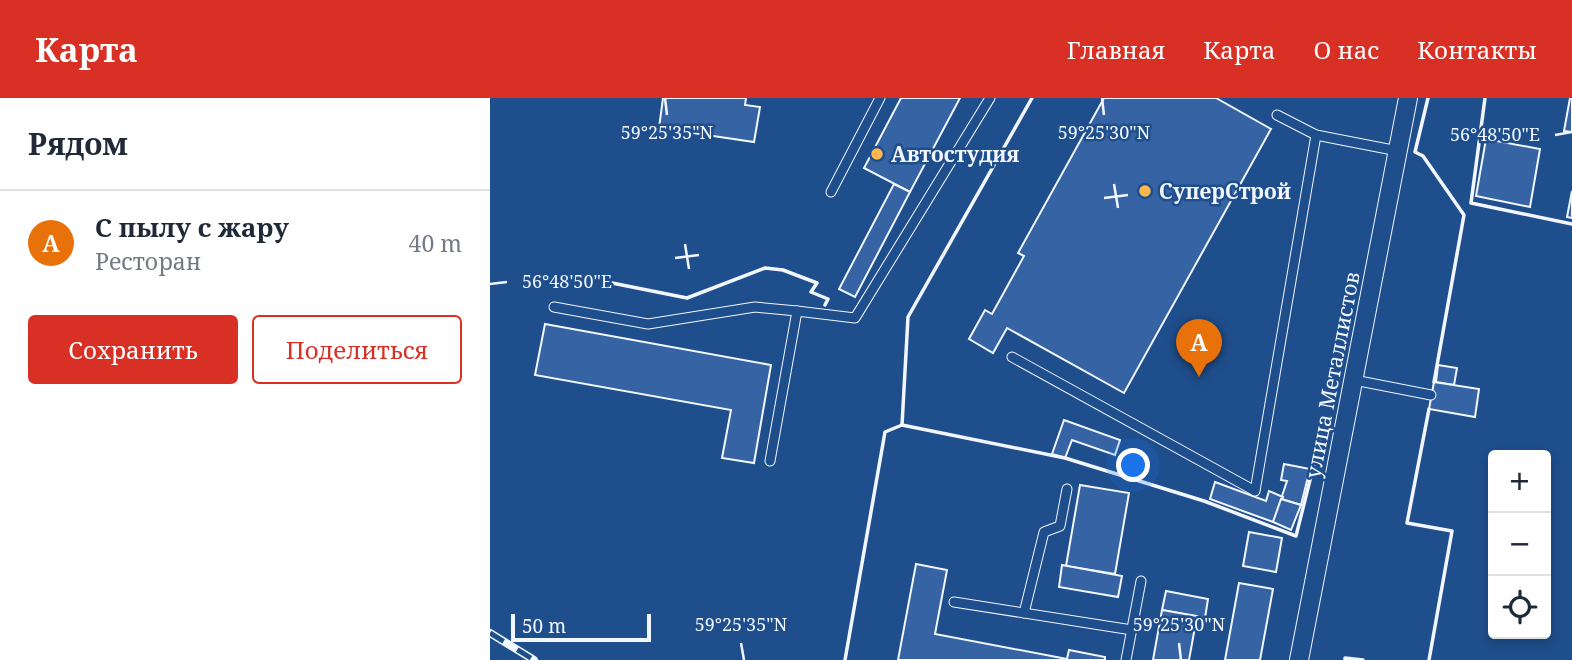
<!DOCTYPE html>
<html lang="ru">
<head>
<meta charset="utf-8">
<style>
	:root { --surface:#fff; --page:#f6f6f7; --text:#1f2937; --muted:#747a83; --line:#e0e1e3; --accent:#d93025 }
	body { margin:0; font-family:"Noto Serif",serif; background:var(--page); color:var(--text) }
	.controls { position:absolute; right:21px; bottom:21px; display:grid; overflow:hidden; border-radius:7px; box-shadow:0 4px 10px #0003 }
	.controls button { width:63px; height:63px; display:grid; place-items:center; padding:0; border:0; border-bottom:2px solid var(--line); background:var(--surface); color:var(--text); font:35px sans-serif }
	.scale { position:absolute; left:21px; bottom:18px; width:140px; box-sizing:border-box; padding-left:7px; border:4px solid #f2f6ff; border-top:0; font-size:19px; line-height:24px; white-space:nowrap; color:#f2f6ff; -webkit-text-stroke:5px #1f4e8c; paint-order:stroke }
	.you { position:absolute; left:644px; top:368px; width:24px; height:24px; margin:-18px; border:5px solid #fff; border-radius:50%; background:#1a73e8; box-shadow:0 0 0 10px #1a73e833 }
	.badge { display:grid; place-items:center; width:46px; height:46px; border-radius:50%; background:var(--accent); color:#fff; font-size:23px; font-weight:700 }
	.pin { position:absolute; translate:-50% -58px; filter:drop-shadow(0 2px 4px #0008) }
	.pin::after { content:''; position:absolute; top:37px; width:24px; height:21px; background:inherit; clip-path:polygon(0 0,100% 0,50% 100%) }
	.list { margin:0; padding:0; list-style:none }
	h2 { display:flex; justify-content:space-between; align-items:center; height:91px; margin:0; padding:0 28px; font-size:30px }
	h2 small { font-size:23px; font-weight:400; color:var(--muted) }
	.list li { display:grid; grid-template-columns:46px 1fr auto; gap:21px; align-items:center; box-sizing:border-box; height:105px; padding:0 28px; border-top:2px solid var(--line) }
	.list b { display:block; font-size:26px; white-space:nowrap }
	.list p { margin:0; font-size:23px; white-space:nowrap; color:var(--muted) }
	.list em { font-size:23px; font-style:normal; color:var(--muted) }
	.actions { display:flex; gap:14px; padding:21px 28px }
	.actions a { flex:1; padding:16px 0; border:2px solid var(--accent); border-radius:7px; text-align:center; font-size:24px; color:var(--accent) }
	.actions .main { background:var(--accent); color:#fff }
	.icon { flex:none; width:38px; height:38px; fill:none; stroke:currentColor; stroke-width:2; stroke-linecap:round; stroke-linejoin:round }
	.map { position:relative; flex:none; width:1082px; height:562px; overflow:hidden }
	header { display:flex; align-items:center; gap:42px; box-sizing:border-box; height:98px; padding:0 35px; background:var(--accent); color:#fff }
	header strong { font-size:33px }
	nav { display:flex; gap:38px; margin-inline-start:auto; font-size:24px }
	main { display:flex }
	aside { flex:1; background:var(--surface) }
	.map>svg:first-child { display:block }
</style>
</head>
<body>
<header>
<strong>Карта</strong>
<nav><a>Главная</a><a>Карта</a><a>О нас</a><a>Контакты</a></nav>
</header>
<main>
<aside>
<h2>Рядом<small></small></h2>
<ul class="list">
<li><span class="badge" style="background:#e8710a">A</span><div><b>С пылу с жару</b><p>Ресторан</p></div><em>40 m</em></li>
</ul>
<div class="actions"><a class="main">Сохранить</a><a>Поделиться</a></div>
</aside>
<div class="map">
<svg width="1082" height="562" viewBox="0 0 1082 562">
	<rect width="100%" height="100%" fill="#1f4e8c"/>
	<!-- building -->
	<g fill="#3563a3" stroke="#f2f6ff" stroke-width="2">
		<polygon points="173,0 256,0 255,7 270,9 264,44 169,30"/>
		<polygon points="411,0 470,0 420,94 374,70"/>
		<polygon points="614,0 726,0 781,31 634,295 517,230 503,255 479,241 495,212 502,216 534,158 528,155"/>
		<polygon points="1080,0 1082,0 1082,34 1074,33"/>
		<polygon points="996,41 1050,51 1040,109 986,98"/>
		<polygon points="404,86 420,94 365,199 349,191"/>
		<polygon points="1082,93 1082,120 1077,119"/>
		<polygon points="55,226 281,267 264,365 232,360 241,312 45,277"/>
		<polygon points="948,267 967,270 964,287 946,284"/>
		<polygon points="944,284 989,291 985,319 939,311"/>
		<polygon points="574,322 630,342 625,357 582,342 575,360 562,356"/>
		<polygon points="794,366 820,371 811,407 791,401 797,383 791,382"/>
		<polygon points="725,384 776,403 779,393 793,399 783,424 720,401"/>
		<polygon points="590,387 639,395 625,476 576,468"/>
		<polygon points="791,401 811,407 801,432 783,424"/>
		<polygon points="759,434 792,440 786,474 753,468"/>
		<polygon points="426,466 457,472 445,536 577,561 579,552 615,559 615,562 408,562"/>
		<polygon points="572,467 632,478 628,499 569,489"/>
		<polygon points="749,485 783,491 770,562 735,562"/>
		<polygon points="676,493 718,501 715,520 672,512"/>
		<polygon points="672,512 707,518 699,562 663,562"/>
	</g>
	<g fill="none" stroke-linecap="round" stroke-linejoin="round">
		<defs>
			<g id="lane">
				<polyline points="787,17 826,37 908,53"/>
				<polyline points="341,94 390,0"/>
				<polyline points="64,209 158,226 265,209 307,213"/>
				<polyline points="522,259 765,393 826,37"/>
				<polyline points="864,282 941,297"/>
				<polyline points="280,363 307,213 365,220 500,0"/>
				<polyline points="464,504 642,532"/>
				<polyline points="534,515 554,434 570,428 577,391"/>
				<polyline points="636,562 651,483"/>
			</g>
			<polyline id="street" points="809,562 918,0"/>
		</defs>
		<!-- lane casing -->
		<use href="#lane" stroke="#f2f6ff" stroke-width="11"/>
		<!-- street casing -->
		<use href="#street" stroke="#f2f6ff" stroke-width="20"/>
		<!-- lane -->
		<use href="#lane" stroke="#1f4e8c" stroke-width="9"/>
		<!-- street -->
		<use href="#street" stroke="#1f4e8c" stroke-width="18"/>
		<defs>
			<polyline id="rail" points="0,535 44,562"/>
		</defs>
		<!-- rail casing -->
		<use href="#rail" stroke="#f2f6ff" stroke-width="8"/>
		<!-- rail -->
		<use href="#rail" stroke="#1f4e8c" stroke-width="5" stroke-dasharray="16" stroke-linecap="butt"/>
		<!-- wall -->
		<g stroke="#f2f6ff" stroke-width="3.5">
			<polyline points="542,0 418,219 412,327 575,360 714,403 806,438 830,342"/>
			<polyline points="938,0 925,54 933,58 974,117 944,284"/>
			<polyline points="995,0 981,105 1082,126"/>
			<polyline points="117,184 197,200 275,170 293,172 327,185 321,194 338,201 335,207"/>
			<polyline points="355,562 395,334 412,327"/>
			<polyline points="855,562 855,560 873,562"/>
			<polyline points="939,562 962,433 917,425 939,311"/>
		</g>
	</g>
	<!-- ticks -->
	<path fill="none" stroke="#f2f6ff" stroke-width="2.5" d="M175,0L177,17M612,0L614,17M1065,37L1082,34M624,86L628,110M614,100L638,97M195,146L199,171M185,160L209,157M0,186L17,184M251,545L254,562M689,545L691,562"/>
	<!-- markers -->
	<g fill="#ffb74d" stroke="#1f4e8c" stroke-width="2.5">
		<circle cx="387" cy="56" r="7"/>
		<circle cx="655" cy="93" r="7"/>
	</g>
	<g text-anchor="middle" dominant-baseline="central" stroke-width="5" stroke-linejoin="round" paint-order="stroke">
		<!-- poi labels -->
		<g font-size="21" font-weight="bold" fill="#f2f6ff" stroke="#1f4e8c" text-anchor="start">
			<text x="401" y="56">Автостудия</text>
			<text x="669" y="93">СуперСтрой</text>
		</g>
		<!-- street labels -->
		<g font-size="21" fill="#f2f6ff" stroke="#1f4e8c">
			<text transform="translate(842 277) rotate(-79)">улица Металлистов</text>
		</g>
	</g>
	<g font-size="18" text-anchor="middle" fill="#f2f6ff" stroke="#1f4e8c" stroke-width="5" stroke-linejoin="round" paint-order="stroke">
		<text x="177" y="41">59°25'35"N</text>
		<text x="614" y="41">59°25'30"N</text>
		<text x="1005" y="43">56°48'50"E</text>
		<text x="77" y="190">56°48'50"E</text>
		<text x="251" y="533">59°25'35"N</text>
		<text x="689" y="533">59°25'30"N</text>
	</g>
</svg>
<div class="controls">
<button>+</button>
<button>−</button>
<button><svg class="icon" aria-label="locate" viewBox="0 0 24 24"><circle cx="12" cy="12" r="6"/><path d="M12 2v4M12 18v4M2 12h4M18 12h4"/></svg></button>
</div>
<div class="scale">50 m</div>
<div class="you"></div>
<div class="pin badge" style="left:709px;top:279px;background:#e8710a">A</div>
</div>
</main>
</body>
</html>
